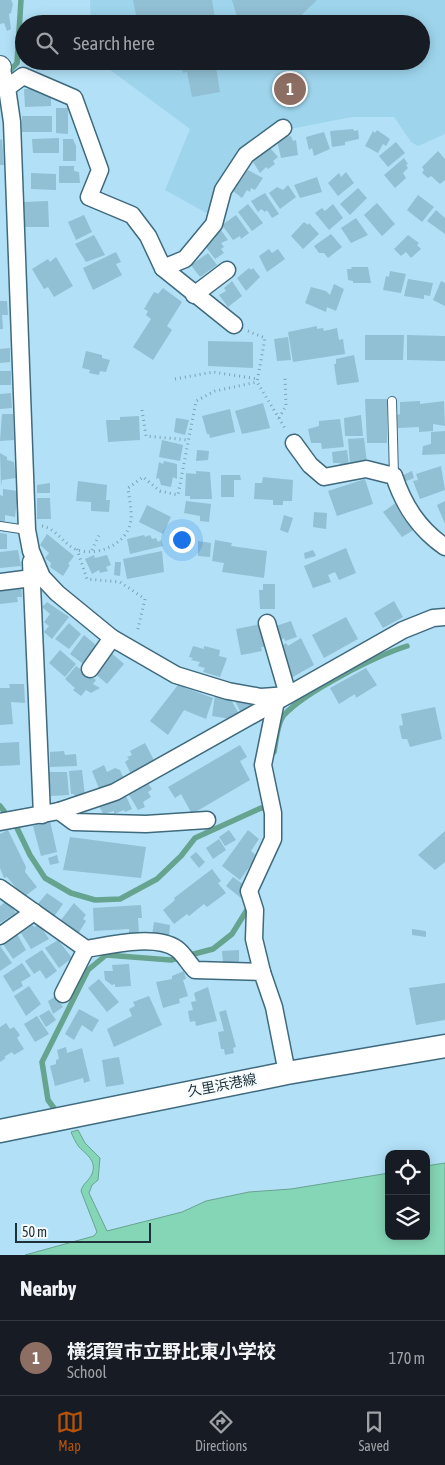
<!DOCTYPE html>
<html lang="en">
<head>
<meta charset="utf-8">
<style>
	:root { --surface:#171b24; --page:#242831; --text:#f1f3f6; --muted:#9ea1a6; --line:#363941; --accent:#b45309 }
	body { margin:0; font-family:"Asap Condensed","Noto Sans JP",sans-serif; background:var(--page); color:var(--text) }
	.controls { position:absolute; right:15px; bottom:15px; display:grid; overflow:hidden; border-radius:10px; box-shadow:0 2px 12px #0003 }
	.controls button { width:45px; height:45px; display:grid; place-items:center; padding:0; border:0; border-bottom:1px solid var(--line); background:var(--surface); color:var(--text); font:25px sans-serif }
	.scale { position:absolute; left:15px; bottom:12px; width:136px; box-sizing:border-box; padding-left:5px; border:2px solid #1e3139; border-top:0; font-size:14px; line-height:18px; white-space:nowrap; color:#1e3139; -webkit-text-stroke:4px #f6fbfd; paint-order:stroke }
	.you { position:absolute; left:181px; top:539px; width:18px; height:18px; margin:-12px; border:4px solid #fff; border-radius:50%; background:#1a73e8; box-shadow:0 0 0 8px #1a73e833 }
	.badge { display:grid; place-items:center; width:32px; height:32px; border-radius:50%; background:var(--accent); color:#fff; font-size:16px; font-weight:700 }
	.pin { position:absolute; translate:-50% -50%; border:2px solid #fff; box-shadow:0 1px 5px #0006 }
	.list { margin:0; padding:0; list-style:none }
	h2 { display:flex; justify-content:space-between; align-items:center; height:65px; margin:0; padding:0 20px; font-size:21px }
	h2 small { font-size:16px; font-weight:400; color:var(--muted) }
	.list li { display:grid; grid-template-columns:32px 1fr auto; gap:15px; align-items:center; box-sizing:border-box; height:75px; padding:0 20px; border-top:1px solid var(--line) }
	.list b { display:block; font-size:19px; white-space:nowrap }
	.list p { margin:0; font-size:16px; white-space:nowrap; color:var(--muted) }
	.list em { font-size:16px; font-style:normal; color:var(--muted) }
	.icon { flex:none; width:28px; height:28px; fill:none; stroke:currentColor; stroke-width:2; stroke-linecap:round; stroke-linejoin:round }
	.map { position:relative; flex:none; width:445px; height:1255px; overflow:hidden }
	.search { position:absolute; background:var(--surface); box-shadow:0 2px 12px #0003; left:15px; right:15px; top:15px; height:55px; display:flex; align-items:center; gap:12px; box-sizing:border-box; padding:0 18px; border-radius:28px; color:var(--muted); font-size:19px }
	.sheet { height:140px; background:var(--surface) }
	nav { display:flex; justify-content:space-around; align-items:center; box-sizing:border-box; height:70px; border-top:1px solid var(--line); background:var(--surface); font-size:14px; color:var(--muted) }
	nav a { display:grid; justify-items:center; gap:2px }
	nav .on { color:var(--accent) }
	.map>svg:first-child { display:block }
</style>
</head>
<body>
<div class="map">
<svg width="445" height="1255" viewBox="0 0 445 1255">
	<rect width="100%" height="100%" fill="#b2e1f7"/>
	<!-- built -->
	<polygon fill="#9ed5ed" points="90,0 445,0 445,134 418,146 411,142 394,117 352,117 285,130 281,120 241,155 210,215 165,190 190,129 98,61 421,61 421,24 91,24"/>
	<!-- water -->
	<path fill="#85d6b6" stroke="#66a490" d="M78,1130L85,1143L100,1158L98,1180L92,1185L89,1193L107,1231L182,1212L206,1201L249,1192L291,1189L389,1173V1236H426V1166L445,1163V1255H25L94,1236L97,1232L81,1191C83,1183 89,1181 92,1174C97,1161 87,1155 79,1147C76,1143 73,1137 71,1132Z"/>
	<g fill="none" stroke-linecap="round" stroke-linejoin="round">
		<!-- stream -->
		<g stroke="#66a490" stroke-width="5.5">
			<polyline points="5,76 17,63 21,0"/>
			<path d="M274,752C276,742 277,723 284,715C306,691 376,656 407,646"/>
			<polyline points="0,806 17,828 30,855 45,878 71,893 95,900 120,899 157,879 181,856 195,838 261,808 271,809"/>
			<polyline points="59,1115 48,1100 42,1062 88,970 106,955 171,960 213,949 232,934 250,905"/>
		</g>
	</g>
	<!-- building -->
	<g fill="#91bfd4">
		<polygon points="0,0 11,0 13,4 11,13 9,14 11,29 7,31 4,23 0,24"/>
		<polygon points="133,0 212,0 216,24 138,24"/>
		<polygon points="232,0 317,0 292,24 239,24"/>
		<polygon points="194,61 215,61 220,92 192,97 187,72 183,73 181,64"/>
		<polygon points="24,89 35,89 51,98 51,106 25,107"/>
		<polygon points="56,108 68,108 68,134 56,133"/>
		<rect x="22" y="116" width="30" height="16"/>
		<polygon points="353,129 354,131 358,130 359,139 345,142 345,145 332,147 330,131"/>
		<polygon points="377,130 390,139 386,146 383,144 378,153 365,146 373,131 375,133"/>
		<polygon points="324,132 330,149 314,156 312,148 309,150 306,137"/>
		<polygon points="291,136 293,141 296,140 298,155 281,158 277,141 281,141 281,138"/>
		<polygon points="59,138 59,153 33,153 32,139"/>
		<polygon points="2,139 4,165 0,165 0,140"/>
		<polygon points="63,139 73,139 76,146 76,161 63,161"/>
		<polygon points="396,142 405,153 388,167 379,156"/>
		<polygon points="270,148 278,157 273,161 275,164 268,169 266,167 260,173 253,162"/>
		<polygon points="438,151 445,159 445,180 440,184 431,176 428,178 422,173 424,170 422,167"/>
		<polygon points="404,158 408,164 406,165 408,168 403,173 406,178 395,188 384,175"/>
		<polygon points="59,166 74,166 74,171 79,172 80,183 59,183"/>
		<polygon points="248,170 263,178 255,190 251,188 250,192 247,190 242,198 233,191"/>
		<polygon points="346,172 354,183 338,196 328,183 339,173 341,177"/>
		<polygon points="31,173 56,174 56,190 31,189"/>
		<polygon points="317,177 322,192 300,198 294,185"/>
		<polygon points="288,185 296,197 280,209 269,193 277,187 283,190"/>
		<polygon points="358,188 367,198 350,215 340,204"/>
		<polygon points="265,193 279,214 272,218 267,210 265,212 261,209 258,212 251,201"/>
		<polygon points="418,195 434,207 422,222 407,210"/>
		<polygon points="48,201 49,227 25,227 24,202"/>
		<polygon points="377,203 395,224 382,236 364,215"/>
		<polygon points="248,204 263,223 252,231 238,212"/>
		<polygon points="333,204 343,218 329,230 315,213 322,208 325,211"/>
		<polygon points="436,210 445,218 445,234 427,221"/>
		<polygon points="84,215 92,232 76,240 68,222"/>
		<polygon points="236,215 249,233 241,239 240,236 233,240 222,225"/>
		<polygon points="356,218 368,235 351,243 341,228"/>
		<polygon points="304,222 308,225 309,223 319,234 303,249 291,236"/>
		<polygon points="221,230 228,240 221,243 224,247 221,249 224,253 215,259 206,247 215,238 214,235"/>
		<polygon points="331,234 342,247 328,258 324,253 319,253 314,246"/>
		<polygon points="94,235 105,255 86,262 75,244"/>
		<polygon points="408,235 419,243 417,245 421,249 411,258 406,252 401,256 394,249"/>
		<polygon points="269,249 272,253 278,249 285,259 267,272 259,256"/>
		<polygon points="116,252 121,262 116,264 122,275 93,290 83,268"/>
		<polygon points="208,253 217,265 200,277 191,265"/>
		<polygon points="56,257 73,286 54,297 48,287 44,289 32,269 48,259 50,262"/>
		<polygon points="351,267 368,267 371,283 353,283 353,281 348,280 347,269 352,269"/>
		<polygon points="249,268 251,270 253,268 260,277 246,291 237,278"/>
		<polygon points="390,271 406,274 401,293 383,290 386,276 389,277"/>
		<polygon points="408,279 433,283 430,296 424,295 424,299 404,296"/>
		<polygon points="232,281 242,296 228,307 219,295 226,291 224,288"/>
		<polygon points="441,281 445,283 445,306 433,300"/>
		<polygon points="334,284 344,289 336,311 327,307 326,312 305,303 311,287 326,291 330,295"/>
		<polygon points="163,288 182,302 167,326 172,330 153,360 133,347 151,319 146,315 148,311 144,309 154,292 158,294"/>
		<polygon points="0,301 7,301 8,315 2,315 3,329 0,329"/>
		<polygon points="317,326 317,329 323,328 324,331 337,328 339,340 343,339 345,354 293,362 288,332"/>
		<polygon points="365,335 404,335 403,360 365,360"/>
		<polygon points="407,335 445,336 445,361 407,360"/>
		<polygon points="288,337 291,360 277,361 274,339"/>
		<polygon points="208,341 253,342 253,368 208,366"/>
		<polygon points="10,348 10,362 0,363 0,349"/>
		<polygon points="86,351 102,355 102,358 110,360 106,372 100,371 99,375 89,373 90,370 82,368"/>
		<polygon points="354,355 359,382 337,385 334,364 336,364 336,359"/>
		<rect x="0" y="371" width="11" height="14"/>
		<polygon points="11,393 12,408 0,409 0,394"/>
		<polygon points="365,399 387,399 387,443 367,443"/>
		<polygon points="420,401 420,404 444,401 445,426 433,424 433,431 419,432 419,427 398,428 397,415 400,414 400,402"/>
		<polygon points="263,403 270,428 242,434 235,411"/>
		<polygon points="230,409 235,432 210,438 209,434 207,434 202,416"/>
		<polygon points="2,414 13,414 14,440 0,441"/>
		<polygon points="361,415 363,436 345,436 344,418"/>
		<polygon points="139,416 140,440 108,442 106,420 120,420 120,417"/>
		<polygon points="176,418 189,420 185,435 174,432"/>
		<polygon points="340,419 344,447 322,449 321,443 311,443 308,429 319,426 319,421"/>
		<polygon points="445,431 445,454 422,455 423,446 431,444 431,432"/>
		<polygon points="364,438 367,463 350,465 348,439"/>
		<polygon points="162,440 183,445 180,461 159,457"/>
		<polygon points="197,450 209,451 208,460 196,461"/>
		<polygon points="347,450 349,465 340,466 340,463 333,463 332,452"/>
		<polygon points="0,453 7,457 7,460 14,462 16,478 2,480 1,486"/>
		<polygon points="164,461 177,464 177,479 173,477 171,487 161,485 159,478 156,479 159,462 163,464"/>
		<polygon points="441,466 445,490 420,499 413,481 418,480 416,474"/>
		<polygon points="196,471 210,472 212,499 190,499 190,496 185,496 186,473 196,474"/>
		<polygon points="412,471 414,478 401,483 399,477"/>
		<polygon points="221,475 240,475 241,480 234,480 234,497 221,497"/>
		<polygon points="263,477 293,480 292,501 283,501 283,505 273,505 273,500 254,499 255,483 262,483"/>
		<polygon points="365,479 373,504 337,516 328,491"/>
		<polygon points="78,481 107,485 106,500 110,500 109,512 91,511 91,502 76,501"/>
		<polygon points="50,483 50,493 37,493 37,485"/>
		<polygon points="3,489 18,491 15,517 5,515 5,521 0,521 0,495 3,496"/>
		<polygon points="37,498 50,498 51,519 37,519"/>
		<polygon points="186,501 211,504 209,522 200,521 200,516 184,513"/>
		<polygon points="445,501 445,524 437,505"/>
		<polygon points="397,502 415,529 402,537 383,512"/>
		<polygon points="147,505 171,517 163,534 139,522"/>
		<polygon points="314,512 327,513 326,529 313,527"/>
		<polygon points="284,515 293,518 288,533 280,530"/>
		<polygon points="0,533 7,534 7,549 0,549"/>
		<polygon points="47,534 74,556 68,564 70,565 63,576 50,567 51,563 45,558 49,553 40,545"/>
		<polygon points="144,535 145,537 150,535 152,539 156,538 158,542 161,540 163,546 130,554 127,539"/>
		<polygon points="215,540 232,543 231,546 267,551 264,578 222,572 224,563 212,561"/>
		<polygon points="198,541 211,543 210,557 198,556"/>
		<polygon points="346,548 356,573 339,580 335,572 328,575 331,582 313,588 304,566"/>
		<polygon points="18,550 21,566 0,568 0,552"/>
		<polygon points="313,550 316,556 305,559 304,553"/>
		<polygon points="162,551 164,572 127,579 123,559"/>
		<polygon points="94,555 95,558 107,555 111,565 106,567 108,571 100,573 99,570 92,574 85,559"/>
		<polygon points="115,562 121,562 120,576 114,575"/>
		<polygon points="263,584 275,584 275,609 260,609 259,590 263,590"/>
		<polygon points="21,585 22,597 17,597 18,602 0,604 0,588"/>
		<polygon points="394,601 403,617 383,628 374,613"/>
		<polygon points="47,602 69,617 52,639 44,632 49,626 44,622 50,614 42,607"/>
		<polygon points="346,617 358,639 324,658 312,635"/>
		<polygon points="291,621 297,637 285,641 284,638 281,640 276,626"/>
		<polygon points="69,623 81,634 69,649 55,639"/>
		<polygon points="261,624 266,647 261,647 262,651 241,655 236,629"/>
		<polygon points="84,635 96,645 94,648 98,650 86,666 70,654"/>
		<polygon points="301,638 314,665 291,678 278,648 286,643 288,646"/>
		<polygon points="193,646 204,649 204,646 220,650 219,656 227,658 220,677 203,672 205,668 198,666 200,662 191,660 193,658 189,657"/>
		<polygon points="60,650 76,664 65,677 49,663"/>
		<polygon points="108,650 124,664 107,684 92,671"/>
		<polygon points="76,666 96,680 93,684 100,688 91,693 86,690 81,696 73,690 75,688 65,679"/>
		<polygon points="366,668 377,685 356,698 355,694 339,704 330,688"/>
		<polygon points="9,684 24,684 25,703 11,702 13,724 0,725 0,688 10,688"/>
		<polygon points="178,685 213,698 206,719 184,710 168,735 150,721"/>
		<polygon points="215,695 230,698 239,714 231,719 212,716"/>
		<polygon points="234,699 249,702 251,707 241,713"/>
		<polygon points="435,707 442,739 410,747 407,739 402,739 399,726 403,725 401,714"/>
		<polygon points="19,742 20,765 0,766 0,743"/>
		<polygon points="145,743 155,762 131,774 125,762 129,759 127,757 132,755 130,751"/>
		<polygon points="240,745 247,757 240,761 250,780 192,814 181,794 175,798 168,787"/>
		<polygon points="64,751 65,755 76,754 77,766 50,767 50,752"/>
		<polygon points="104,765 107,772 115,768 120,770 124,779 100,791 92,771"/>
		<polygon points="82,770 85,796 75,797 74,794 71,794 69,771"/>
		<polygon points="48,772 67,772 69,795 51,796"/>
		<polygon points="147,782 152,789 148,792 151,797 143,802 145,807 138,810 128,793"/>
		<polygon points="125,794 132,809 125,812 124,810 114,814 114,811 103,814 99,806"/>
		<polygon points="50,821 57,852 41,856 33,826"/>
		<polygon points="8,830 26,867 25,872 37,887 24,897 7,877 4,878 0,868 0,834"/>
		<polygon points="229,830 236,840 225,846 219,837"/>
		<polygon points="248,830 259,839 251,851 257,856 240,880 222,866"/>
		<polygon points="445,831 445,862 435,870 418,855"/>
		<polygon points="70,837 146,847 141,878 63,870"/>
		<polygon points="219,839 226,850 213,859 206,848"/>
		<polygon points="196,852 205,862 199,868 190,857"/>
		<polygon points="57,855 59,863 50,865 48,858"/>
		<polygon points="212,869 221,881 218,883 226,893 207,907 204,904 189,916 187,914 174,924 163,910 175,900 174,898"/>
		<polygon points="233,877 247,887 246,893 241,898 226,886"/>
		<polygon points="47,893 63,904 53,918 36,906"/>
		<polygon points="7,901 16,913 0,923 0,906"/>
		<polygon points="74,903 86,915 83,919 86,921 78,934 61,920"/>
		<polygon points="141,905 142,918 138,918 139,934 129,934 129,929 94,931 93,908"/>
		<polygon points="154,922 170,925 169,938 152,935"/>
		<polygon points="39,924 49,939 31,949 21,933 32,925 35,927"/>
		<polygon points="412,929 426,931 426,937 412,935"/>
		<polygon points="17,934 26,950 13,959 3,944"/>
		<polygon points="58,940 72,958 59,968 45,948"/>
		<polygon points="0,946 12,963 0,971"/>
		<polygon points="42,950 57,971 46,979 40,970 34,974 25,961"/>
		<polygon points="239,950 239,963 223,963 222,951"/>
		<polygon points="22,963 31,976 21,982 23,986 13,992 3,976"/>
		<polygon points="129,964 131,986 115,987 115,984 112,985 105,980 104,971 113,971 112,965"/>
		<polygon points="184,971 186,979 183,980 188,996 179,999 180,1003 163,1008 156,982 172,979 172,976"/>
		<polygon points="99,979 119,1002 107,1012 88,988"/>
		<polygon points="445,983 445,1020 416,1025 409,988"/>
		<polygon points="29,986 41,1004 26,1016 14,996"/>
		<polygon points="208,987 217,1021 196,1026 195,1021 190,1022 188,1011 193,1010 191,1002 196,1001 194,993"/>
		<polygon points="56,996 63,1007 53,1014 48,1001"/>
		<polygon points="149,996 162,1025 114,1047 107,1029 132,1016 129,1009 135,1006 133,1002"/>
		<polygon points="79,1009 99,1020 92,1032 82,1025 74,1040 65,1034"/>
		<polygon points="49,1010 56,1020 46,1027 39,1016"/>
		<polygon points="226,1010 236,1047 233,1048 234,1053 225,1055 224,1049 221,1049 218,1032 224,1031 219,1012"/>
		<polygon points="37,1016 49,1034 35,1042 24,1024"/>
		<polygon points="6,1023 10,1029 14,1027 20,1035 17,1038 24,1049 14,1055 12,1052 4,1057 6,1058 0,1062 0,1027"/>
		<polygon points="66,1047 67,1053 82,1048 90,1081 84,1083 83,1078 55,1086 50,1066 56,1064 56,1060 59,1059 57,1050"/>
		<polygon points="119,1057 124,1084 106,1087 102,1060"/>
	</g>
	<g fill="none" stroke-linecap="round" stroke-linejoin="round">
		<defs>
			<g id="service">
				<polyline points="392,401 394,476"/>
				<polyline points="0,526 27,530"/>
			</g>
			<g id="minor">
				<polyline points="1,67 7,88 12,122 27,530 31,551 42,577 57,593 112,638 176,675 228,691 261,697 288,695 403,630 433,618 445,617"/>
				<polyline points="7,88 23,76 74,98 100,170 89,197 132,215 148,236 163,268 185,259 214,224 223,190 246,155 283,128"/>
				<polyline points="163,268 234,325"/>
				<polyline points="194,295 227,270"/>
				<path d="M294,443L310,465L324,477L366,469L394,476C404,506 419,529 445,547"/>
				<polyline points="31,562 42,815"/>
				<polyline points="0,582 32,578"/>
				<polyline points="90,669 112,638"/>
				<polyline points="59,811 74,822 146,824 207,820"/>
				<polyline points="0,822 59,811 115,792 288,695 267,623"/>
				<path d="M0,888L86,949C110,945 156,934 177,949C184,954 189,964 195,970L262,972L274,1007L287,1073"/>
				<polyline points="0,936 34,912"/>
				<polyline points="262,972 254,939 255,910 249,891 273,839 273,813 263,765 276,701"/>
				<polyline points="63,994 86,949"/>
			</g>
			<polyline id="tertiary" points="0,66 1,67"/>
			<polyline id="secondary" points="0,1131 287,1073 445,1046"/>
		</defs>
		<!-- service casing -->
		<use href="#service" stroke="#3f6a7d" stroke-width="10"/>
		<!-- minor casing -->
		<use href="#minor" stroke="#3f6a7d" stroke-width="19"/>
		<!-- tertiary casing -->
		<use href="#tertiary" stroke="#3f6a7d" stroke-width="22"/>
		<!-- secondary casing -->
		<use href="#secondary" stroke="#3f6a7d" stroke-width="25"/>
		<!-- path -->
		<g stroke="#7da2b4" stroke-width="3" stroke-dasharray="1 4" stroke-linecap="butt">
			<polyline points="248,331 265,338 257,382 286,430"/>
			<polyline points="175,379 213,372 258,379"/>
			<polyline points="142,410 146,436 188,440"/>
			<polyline points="279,418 286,406 285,378"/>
			<path d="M42,526C57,529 64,545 77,550C99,557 129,543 131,519C132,510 129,498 128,488L143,477L160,491L178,495L196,401L215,391L257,382"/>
			<polyline points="77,549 87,579 120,582 145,599 137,633"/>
			<polyline points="92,550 100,533"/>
		</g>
		<!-- service -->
		<use href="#service" stroke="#fff" stroke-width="8"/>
		<!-- minor -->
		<use href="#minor" stroke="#fff" stroke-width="16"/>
		<!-- tertiary -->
		<use href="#tertiary" stroke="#fff" stroke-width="20"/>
		<!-- secondary -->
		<use href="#secondary" stroke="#fff" stroke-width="22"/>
	</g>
	<g text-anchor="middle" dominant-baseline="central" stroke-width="4.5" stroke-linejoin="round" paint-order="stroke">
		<!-- street labels -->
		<g font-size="14" fill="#1e3139" stroke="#f6fbfd">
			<text transform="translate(222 1085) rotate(-11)">久里浜港線</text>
		</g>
	</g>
</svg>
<div class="controls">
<button><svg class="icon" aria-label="locate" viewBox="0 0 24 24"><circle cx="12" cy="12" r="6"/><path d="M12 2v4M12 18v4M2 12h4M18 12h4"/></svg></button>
<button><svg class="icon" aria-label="layers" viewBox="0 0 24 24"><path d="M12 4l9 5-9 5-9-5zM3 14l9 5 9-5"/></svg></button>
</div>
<div class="scale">50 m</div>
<div class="you"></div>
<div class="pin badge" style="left:290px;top:89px;background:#8d6e63">1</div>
<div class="search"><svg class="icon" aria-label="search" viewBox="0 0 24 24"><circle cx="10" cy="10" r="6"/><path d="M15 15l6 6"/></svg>Search here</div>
</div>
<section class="sheet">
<h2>Nearby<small></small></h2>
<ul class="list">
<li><span class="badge" style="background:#8d6e63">1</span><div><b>横須賀市立野比東小学校</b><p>School</p></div><em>170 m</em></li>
</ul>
</section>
<nav>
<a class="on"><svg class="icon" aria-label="map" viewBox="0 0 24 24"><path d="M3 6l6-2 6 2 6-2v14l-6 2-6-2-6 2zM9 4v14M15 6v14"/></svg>Map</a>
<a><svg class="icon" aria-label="directions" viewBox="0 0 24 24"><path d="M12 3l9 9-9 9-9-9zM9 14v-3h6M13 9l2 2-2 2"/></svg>Directions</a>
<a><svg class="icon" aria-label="saved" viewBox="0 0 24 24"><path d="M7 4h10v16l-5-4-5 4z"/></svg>Saved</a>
</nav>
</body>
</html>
